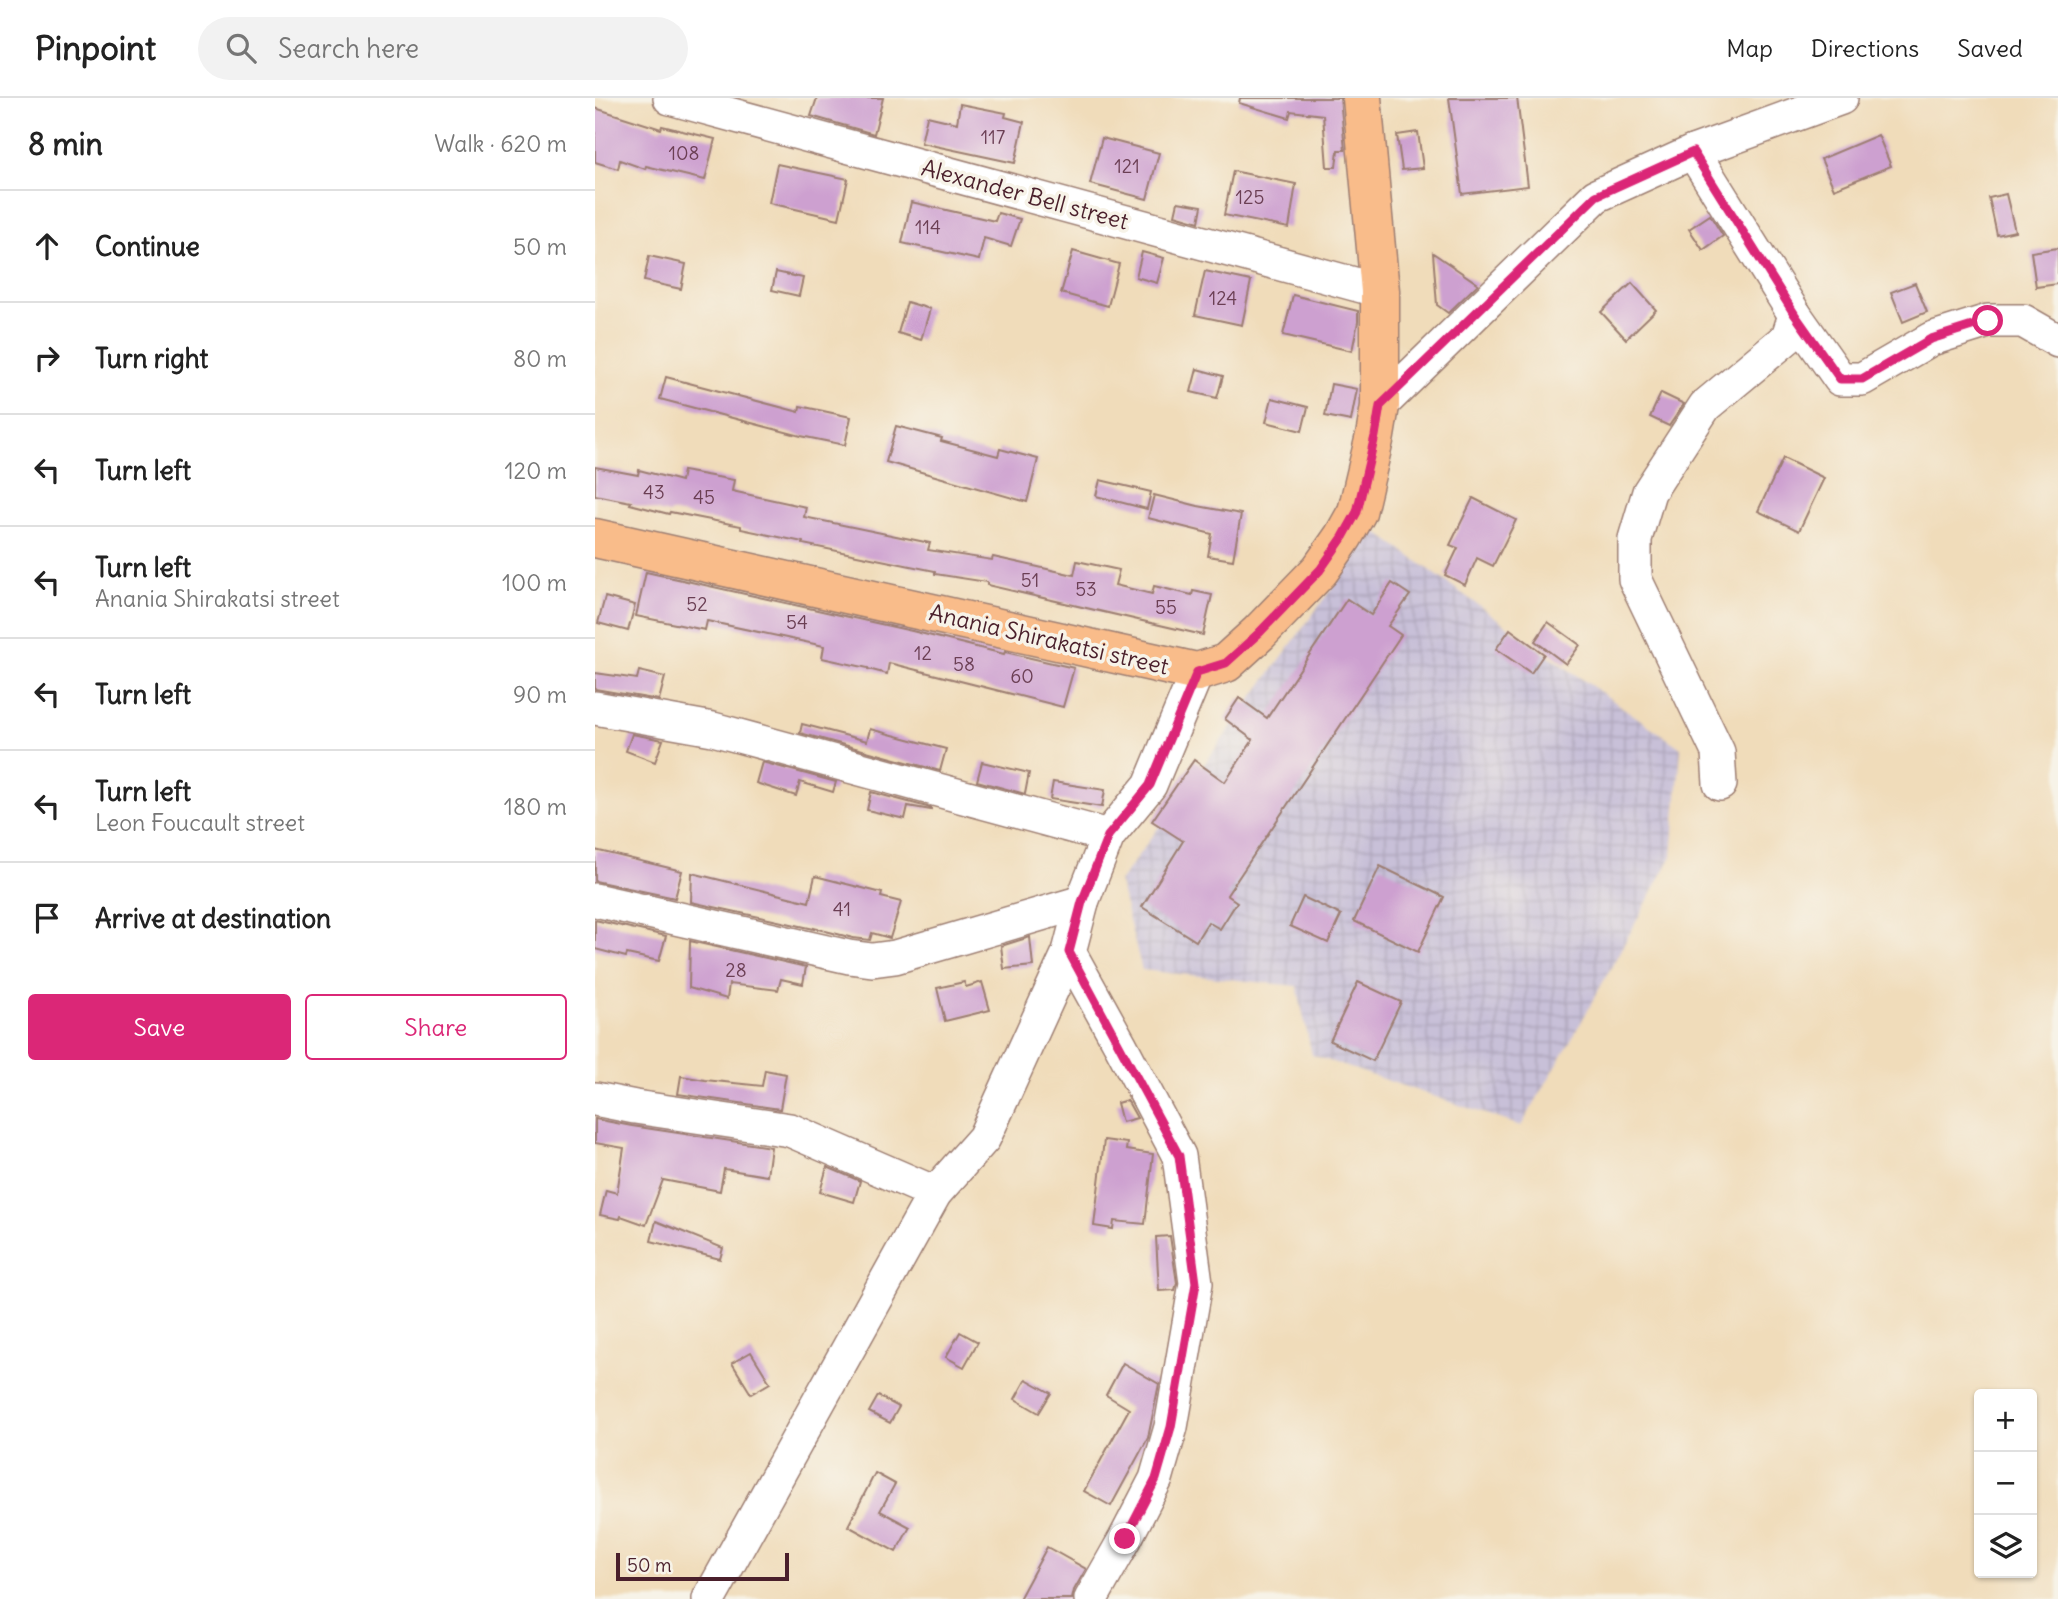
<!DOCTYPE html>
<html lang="en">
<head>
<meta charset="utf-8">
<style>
	:root { --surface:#fff; --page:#f2f2f2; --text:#222; --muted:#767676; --line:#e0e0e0; --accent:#db2777 }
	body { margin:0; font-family:Delius,sans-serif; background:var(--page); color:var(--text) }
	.controls { position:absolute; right:21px; bottom:21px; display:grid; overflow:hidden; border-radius:7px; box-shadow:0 2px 5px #0004 }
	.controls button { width:63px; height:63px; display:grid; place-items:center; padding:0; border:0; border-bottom:2px solid var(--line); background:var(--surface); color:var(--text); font:35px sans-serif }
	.scale { position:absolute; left:21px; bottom:18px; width:173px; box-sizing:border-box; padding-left:7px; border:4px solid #4a1f2b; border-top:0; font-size:19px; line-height:24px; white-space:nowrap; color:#4a1f2b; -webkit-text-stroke:5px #f7f3e8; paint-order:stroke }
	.stop { position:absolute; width:21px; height:21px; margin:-16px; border:5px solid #db2777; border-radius:50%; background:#fff }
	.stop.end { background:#db2777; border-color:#fff; box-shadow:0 2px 7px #0008 }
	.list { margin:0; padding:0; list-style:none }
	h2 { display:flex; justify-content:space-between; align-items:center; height:91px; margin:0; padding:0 28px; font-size:30px }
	h2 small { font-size:23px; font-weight:400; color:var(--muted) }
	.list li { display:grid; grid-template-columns:46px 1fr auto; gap:21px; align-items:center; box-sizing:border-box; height:112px; padding:0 28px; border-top:2px solid var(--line) }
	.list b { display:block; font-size:26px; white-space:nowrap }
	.list p { margin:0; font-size:23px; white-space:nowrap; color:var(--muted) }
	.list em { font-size:23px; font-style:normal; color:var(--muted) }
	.actions { display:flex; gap:14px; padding:21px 28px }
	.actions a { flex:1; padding:16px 0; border:2px solid var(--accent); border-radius:7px; text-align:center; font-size:24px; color:var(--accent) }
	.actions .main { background:var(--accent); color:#fff }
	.icon { flex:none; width:38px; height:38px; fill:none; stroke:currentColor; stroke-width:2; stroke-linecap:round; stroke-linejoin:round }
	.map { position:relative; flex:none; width:1463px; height:1501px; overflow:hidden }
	header { display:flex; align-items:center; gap:42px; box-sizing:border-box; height:98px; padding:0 35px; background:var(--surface); border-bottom:2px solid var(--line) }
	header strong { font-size:33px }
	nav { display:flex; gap:38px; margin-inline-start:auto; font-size:24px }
	.search { width:490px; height:63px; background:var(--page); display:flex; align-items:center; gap:18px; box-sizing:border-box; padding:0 24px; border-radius:38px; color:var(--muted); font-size:26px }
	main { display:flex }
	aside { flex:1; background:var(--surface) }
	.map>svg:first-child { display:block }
</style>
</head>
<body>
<header>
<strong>Pinpoint</strong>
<div class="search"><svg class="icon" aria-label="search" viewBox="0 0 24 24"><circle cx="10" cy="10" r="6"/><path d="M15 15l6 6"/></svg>Search here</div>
<nav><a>Map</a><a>Directions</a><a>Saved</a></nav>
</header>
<main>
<aside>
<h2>8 min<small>Walk · 620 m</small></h2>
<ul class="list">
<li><svg class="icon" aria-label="ahead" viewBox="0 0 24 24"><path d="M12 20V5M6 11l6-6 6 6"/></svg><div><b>Continue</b></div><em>50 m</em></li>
<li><svg class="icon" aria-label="right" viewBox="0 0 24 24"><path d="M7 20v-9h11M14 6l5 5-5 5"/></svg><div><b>Turn right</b></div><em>80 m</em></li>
<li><svg class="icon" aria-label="left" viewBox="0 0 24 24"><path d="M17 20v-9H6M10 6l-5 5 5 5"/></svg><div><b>Turn left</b></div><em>120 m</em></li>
<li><svg class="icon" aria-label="left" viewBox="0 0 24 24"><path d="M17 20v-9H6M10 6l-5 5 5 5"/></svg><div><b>Turn left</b><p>Anania Shirakatsi street</p></div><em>100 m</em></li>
<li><svg class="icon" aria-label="left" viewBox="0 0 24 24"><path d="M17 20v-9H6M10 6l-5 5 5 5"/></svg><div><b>Turn left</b></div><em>90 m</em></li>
<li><svg class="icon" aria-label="left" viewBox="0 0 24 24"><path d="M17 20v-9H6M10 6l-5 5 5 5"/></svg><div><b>Turn left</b><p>Leon Foucault street</p></div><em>180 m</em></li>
<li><svg class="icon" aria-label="arrive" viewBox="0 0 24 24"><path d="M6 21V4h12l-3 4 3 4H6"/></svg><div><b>Arrive at destination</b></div></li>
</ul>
<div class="actions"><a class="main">Save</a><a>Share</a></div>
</aside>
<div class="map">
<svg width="1463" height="1501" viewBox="0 0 1463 1501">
	<defs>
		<pattern id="industrial-grid" width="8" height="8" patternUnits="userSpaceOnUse" patternTransform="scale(1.75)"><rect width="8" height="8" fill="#c8c0d8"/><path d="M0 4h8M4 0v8" fill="none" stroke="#ada5ba"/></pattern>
	</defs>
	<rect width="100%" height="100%" fill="#f7f3e8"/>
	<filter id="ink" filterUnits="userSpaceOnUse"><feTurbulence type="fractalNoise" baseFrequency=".0143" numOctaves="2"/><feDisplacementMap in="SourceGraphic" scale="14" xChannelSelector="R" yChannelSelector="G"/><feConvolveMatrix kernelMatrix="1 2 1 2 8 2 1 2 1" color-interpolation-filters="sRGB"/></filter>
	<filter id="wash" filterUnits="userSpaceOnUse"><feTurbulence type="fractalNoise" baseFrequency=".00686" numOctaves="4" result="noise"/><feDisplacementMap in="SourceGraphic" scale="28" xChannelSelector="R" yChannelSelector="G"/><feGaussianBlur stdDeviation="1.57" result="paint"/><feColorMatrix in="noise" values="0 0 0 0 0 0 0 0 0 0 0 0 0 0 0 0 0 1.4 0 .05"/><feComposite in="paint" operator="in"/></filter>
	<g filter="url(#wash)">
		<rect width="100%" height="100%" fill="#f0dcba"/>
		<!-- industrial -->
		<polygon fill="url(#industrial-grid)" points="779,432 971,570 1086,650 1077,758 978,939 926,1028 717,957 702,888 547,872 524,784"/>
		<g id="blocks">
			<!-- building -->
			<g fill="#cda0d0">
				<polygon points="222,0 288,0 279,36 216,18"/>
				<polygon points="645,0 745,0 750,52 743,52 741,69 732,69 728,17 696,13 694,20 644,5"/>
				<polygon points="854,0 922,0 933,88 867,96"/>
				<polygon points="365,6 411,15 410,19 429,24 420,65 326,45 332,18 362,25"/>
				<polygon points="0,10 66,31 67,28 120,41 110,82 51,68 50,71 25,62 23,71 0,64"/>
				<polygon points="823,34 828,70 807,72 802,37"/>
				<polygon points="1283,37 1296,68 1239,91 1226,61"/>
				<polygon points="507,40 564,55 552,101 495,86"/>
				<polygon points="182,66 253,81 244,121 174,105"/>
				<polygon points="638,73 701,86 694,130 629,117"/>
				<polygon points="1411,96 1420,133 1402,137 1394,100"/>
				<polygon points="316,104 400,123 403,115 425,121 416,148 389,140 384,162 307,145"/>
				<polygon points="583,104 607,108 604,124 580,117"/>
				<polygon points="1115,117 1128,138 1108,152 1094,131"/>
				<polygon points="1463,150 1463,186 1441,189 1436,154"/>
				<polygon points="478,153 524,166 513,208 466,195"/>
				<polygon points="547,154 569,160 562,185 541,179"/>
				<polygon points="838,155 883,186 853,215 842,207"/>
				<polygon points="54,158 91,166 86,191 49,183"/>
				<polygon points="610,173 656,183 647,227 600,217"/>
				<polygon points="181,174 208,180 204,198 177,192"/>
				<polygon points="1037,185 1061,212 1031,241 1006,214"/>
				<polygon points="1320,185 1332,214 1308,224 1296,194"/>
				<polygon points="698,197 763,213 763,224 757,253 688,237"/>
				<polygon points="312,204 335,211 326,242 303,235"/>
				<polygon points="602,271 628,278 622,300 596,294"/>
				<polygon points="71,279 204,314 205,308 256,319 250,347 206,338 65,301"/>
				<polygon points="736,286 762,291 756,323 730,318"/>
				<polygon points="1066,295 1089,306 1074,328 1055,319"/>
				<polygon points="677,300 713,309 707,333 671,324"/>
				<polygon points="301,328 347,340 346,343 403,358 405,351 443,361 432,404 291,364"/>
				<polygon points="1188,360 1229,380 1204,433 1163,413"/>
				<polygon points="0,369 43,377 44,372 86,383 88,373 139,382 137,393 211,409 209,419 335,445 333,452 397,462 398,459 479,477 482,463 524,472 520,487 557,496 559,488 597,497 598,493 617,497 608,537 392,487 392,484 340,476 340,473 208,446 208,444 146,431 146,428 75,414 74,416 35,406 36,404 0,397"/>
				<polygon points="505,382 556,394 552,411 501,398"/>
				<polygon points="559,397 603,408 646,416 638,462 613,458 617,436 553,420"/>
				<polygon points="878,400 921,422 898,468 882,460 870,487 850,477 863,450 855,447"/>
				<polygon points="51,474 317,533 409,556 410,554 479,570 468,609 294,565 292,576 273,571 273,570 227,560 229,548 112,523 110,532 41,518"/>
				<polygon points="797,485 815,497 793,528 806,537 632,797 642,804 625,831 613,824 601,843 547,809 588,743 557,723 599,662 630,684 658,642 630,621 644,600 672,620 752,501 776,517"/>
				<polygon points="10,499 40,507 33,533 3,525"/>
				<polygon points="953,524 985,547 971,566 940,543"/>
				<polygon points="915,531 949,556 936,575 901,551"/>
				<polygon points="44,573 70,579 64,602 0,591 0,575 42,581"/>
				<polygon points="207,626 272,643 275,631 351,651 345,673 205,635"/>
				<polygon points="37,636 68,642 60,664 31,653"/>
				<polygon points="167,664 241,684 238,694 205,684 201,698 161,685"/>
				<polygon points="387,664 434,675 430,696 382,683"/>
				<polygon points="458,684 510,692 507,709 455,701"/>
				<polygon points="276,694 336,710 336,712 313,708 310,721 272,712"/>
				<polygon points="0,752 87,773 80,800 0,783"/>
				<polygon points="785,768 849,799 823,854 759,823"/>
				<polygon points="97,775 214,804 220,778 287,795 286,799 306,804 295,840 277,835 275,842 258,840 219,830 219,831 96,804"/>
				<polygon points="708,799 746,817 733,845 695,828"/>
				<polygon points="0,822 71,838 64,863 32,856 31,859 0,851"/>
				<polygon points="435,839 438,868 409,871 406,848"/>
				<polygon points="95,843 211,869 208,886 186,881 183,892 134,886 132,901 94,890"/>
				<polygon points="369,884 371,889 387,884 395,912 350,923 342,890"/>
				<polygon points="763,884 806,904 778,963 735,943"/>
				<polygon points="170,972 191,976 185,1011 83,996 86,978 110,982 167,988"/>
				<polygon points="532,1002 542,1020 527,1024 522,1005"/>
				<polygon points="0,1021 37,1028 176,1049 172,1078 129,1071 125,1093 68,1082 51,1127 26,1118 25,1121 5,1117 11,1092 22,1095 29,1050 0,1045"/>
				<polygon points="509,1042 532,1045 531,1052 558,1056 550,1126 519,1123 518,1131 499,1128"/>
				<polygon points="232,1069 265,1083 259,1104 225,1094"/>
				<polygon points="61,1123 128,1150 125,1161 56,1143"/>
				<polygon points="575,1138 582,1185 580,1192 564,1193 561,1139"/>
				<polygon points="365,1234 383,1244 369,1269 351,1259"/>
				<polygon points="156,1254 175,1285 156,1296 137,1265"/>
				<polygon points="528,1265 564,1286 553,1340 516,1408 489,1393 534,1311 511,1297"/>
				<polygon points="431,1281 456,1295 444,1315 420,1301"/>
				<polygon points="283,1298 304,1309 295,1325 274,1314"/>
				<polygon points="280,1375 300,1386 285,1413 315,1429 301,1454 253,1428"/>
				<polygon points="452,1449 491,1471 479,1492 477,1501 424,1501"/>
			</g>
		</g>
	</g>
	<g filter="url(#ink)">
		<use href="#blocks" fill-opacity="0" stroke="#9d7e72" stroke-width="2"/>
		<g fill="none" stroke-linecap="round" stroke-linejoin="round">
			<defs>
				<g id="minor">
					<polyline points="75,0 785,193"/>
					<polyline points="1098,54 1200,217 1245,281 1267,281 1336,241 1393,223 1428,223 1463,243"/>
					<polyline points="785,308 1001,98 1098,54 1246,0"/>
					<polyline points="0,610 118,631 513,738"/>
					<polyline points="1125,686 1123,654 1040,481 1040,441 1054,394 1110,308 1193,239 1200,217"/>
					<polyline points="0,802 254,859 277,862 300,859 487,804"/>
					<polyline points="474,854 526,948 584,1058 601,1185 576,1329 561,1381 530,1441 496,1501"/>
					<polyline points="0,1001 40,1009 195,1032 340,1095"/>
					<polyline points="114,1501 340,1095 389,1040 474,854 487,804 513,738 555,687 602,574"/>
				</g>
				<polyline id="major" points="0,440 602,574 631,565 664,535 725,472 748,439 762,414 780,338 785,308 785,193 767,0"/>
			</defs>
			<!-- minor casing -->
			<use href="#minor" stroke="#9d7e72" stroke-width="36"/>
			<!-- major casing -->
			<use href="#major" stroke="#9d7e72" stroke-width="41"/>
			<!-- minor -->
			<use href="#minor" stroke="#fff" stroke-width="33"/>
			<!-- major -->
			<use href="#major" stroke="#f9bc8a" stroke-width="38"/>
		</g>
	</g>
	<g fill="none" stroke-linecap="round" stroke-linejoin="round" filter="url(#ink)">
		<!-- route -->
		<polyline stroke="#db2777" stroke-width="9" points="530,1441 561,1381 576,1329 601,1185 584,1058 474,854 487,804 513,738 555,687 602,574 631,565 664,535 725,472 748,439 762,414 780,338 785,308 1001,98 1098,54 1200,217 1245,281 1267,281 1336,241 1393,223"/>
	</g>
	<g text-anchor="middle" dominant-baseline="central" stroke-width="7" stroke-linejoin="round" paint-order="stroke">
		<!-- number labels -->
		<g font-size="19" fill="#6b3f54">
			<text x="398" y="39">117</text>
			<text x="89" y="55">108</text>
			<text x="532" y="68">121</text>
			<text x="655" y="99">125</text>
			<text x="333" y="129">114</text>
			<text x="628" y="200">124</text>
			<text x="59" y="394">43</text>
			<text x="109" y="399">45</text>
			<text x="435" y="482">51</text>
			<text x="491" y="491">53</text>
			<text x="102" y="506">52</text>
			<text x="571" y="509">55</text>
			<text x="202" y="524">54</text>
			<text x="328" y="555">12</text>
			<text x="369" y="566">58</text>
			<text x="427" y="578">60</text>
			<text x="247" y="811">41</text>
			<text x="141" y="872">28</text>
		</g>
		<!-- street labels -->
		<g font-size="23" fill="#4a1f2b" stroke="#f7f3e8">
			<text transform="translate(430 96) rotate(15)">Alexander Bell street</text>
			<text transform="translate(454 541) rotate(13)">Anania Shirakatsi street</text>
		</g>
	</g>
</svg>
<div class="controls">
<button>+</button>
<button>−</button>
<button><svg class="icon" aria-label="layers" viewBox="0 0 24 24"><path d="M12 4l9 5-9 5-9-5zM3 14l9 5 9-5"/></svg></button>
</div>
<div class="scale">50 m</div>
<div class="stop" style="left:1393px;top:223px"></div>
<div class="stop end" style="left:530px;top:1441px"></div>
</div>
</main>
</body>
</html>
